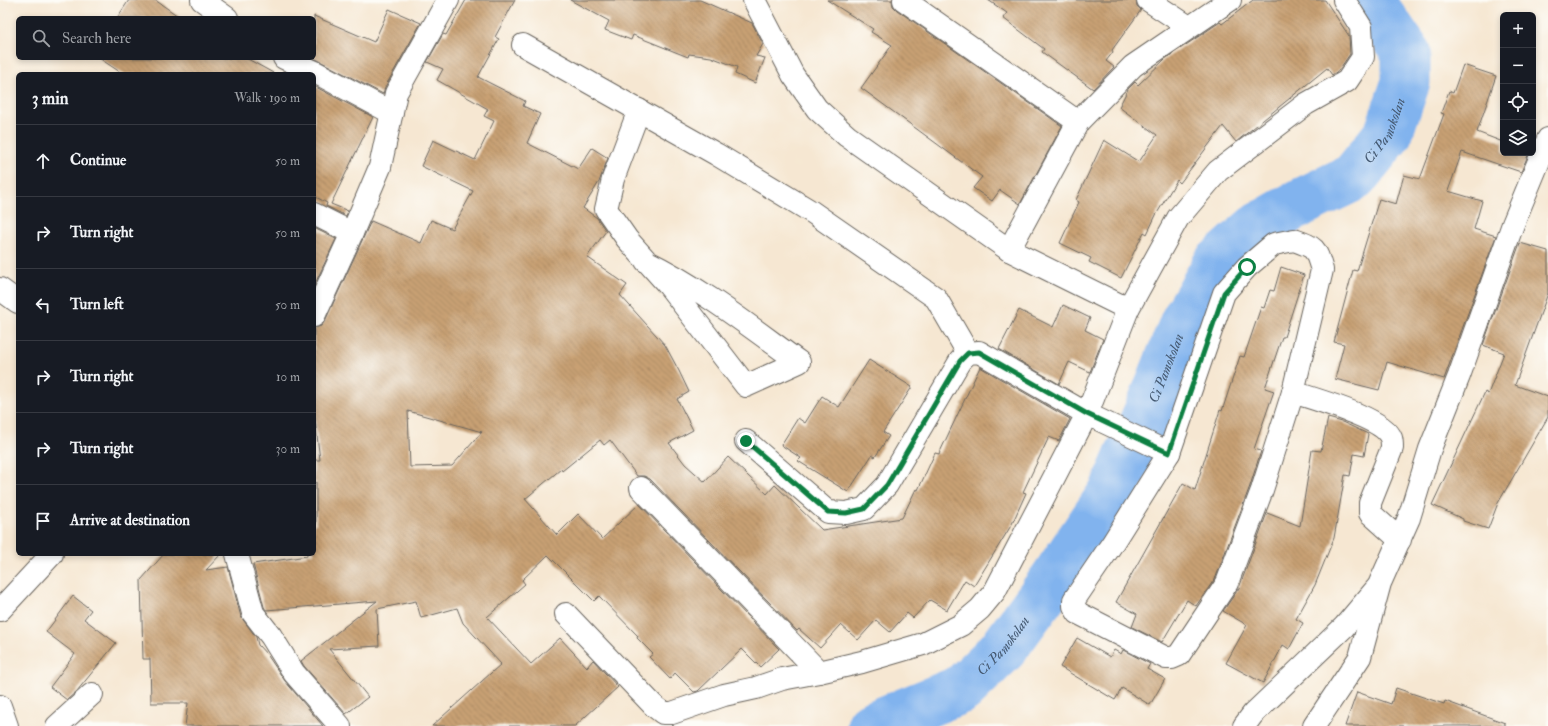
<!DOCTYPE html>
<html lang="en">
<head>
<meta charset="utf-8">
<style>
	:root { --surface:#171b24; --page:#20242c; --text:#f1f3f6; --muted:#9ea1a6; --line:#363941 }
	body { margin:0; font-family:"IM FELL Double Pica",serif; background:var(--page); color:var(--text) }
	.controls { position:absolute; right:12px; top:12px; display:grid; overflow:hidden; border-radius:6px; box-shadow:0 2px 6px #0003 }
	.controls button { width:36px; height:36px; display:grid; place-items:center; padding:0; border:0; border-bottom:1px solid var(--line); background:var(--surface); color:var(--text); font:20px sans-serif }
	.stop { position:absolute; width:12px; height:12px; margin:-9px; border:3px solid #0b8043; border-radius:50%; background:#fff }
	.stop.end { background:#0b8043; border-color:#fff; box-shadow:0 1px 4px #0008 }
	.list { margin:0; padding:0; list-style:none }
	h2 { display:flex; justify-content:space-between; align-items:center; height:52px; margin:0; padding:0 16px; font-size:17px }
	h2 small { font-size:13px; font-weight:400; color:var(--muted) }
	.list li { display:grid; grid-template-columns:26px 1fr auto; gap:12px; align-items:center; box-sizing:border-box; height:72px; padding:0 16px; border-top:1px solid var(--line) }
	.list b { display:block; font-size:15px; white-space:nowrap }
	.list em { font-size:13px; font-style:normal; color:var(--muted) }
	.icon { flex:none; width:22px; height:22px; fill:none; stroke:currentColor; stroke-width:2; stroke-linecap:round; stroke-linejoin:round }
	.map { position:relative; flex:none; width:1548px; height:726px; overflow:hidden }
	.search { position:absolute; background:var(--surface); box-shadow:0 2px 6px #0003; left:16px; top:16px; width:300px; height:44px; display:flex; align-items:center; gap:10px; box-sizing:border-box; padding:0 14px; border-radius:6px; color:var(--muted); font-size:15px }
	.panel { position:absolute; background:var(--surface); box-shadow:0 2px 6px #0003; left:16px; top:72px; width:300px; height:484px; border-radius:6px }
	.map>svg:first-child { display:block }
</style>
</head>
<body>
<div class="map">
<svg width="1548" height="726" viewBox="0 0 1548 726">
	<defs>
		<pattern id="building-back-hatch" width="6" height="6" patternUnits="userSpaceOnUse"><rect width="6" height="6" fill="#c8a073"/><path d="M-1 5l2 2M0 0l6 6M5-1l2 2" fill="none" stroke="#a2825e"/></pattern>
	</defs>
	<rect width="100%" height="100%" fill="#fdfcf7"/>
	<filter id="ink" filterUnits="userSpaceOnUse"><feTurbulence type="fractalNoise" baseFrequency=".025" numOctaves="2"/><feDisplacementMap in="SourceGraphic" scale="8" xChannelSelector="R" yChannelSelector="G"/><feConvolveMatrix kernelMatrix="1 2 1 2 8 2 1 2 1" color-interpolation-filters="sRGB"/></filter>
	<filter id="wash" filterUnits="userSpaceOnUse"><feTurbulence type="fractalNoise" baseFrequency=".012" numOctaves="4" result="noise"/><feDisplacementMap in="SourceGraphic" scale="16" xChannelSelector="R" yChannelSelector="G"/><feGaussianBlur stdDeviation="0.9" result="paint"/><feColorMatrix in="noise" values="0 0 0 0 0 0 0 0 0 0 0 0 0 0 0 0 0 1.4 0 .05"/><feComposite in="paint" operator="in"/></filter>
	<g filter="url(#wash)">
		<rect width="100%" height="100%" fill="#f6e7d2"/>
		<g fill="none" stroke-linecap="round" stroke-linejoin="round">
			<!-- river -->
			<path stroke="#81b3ee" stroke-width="49" id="s1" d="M871,726L962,689L1003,649L1054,579L1113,492L1156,393L1184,322L1217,264L1258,227L1302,202L1354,177L1388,134L1406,82V52L1370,0"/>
		</g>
		<g id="blocks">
			<!-- building -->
			<g fill="url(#building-back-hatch)" fill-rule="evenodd">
				<polygon points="129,0 155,0 181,18 117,18"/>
				<path d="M466,0H515L495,37L499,39L478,77L525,101L523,106L540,114L527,143L578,169L592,148L608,158L599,182L583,208L597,218L606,231L587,257L627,285L620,295L665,345L679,371L689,392L677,399L693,430L669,443L685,464L705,482L728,457L767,494L775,485L822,530L902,518L916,489L918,490L935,453L939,454L980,367L1070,419L1059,441L1049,437L1023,492L1026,493L1012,524L974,586L965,580L947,610L930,600L913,618L907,613L890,632L876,620L858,640L841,625L820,648L799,629L797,631L650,479L644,476H637L610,440L604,445L600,440L562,471L561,469L525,499L557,535L578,514L602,539L639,504L779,649L760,667L742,649L698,691L694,692L675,673L670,679L649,657L653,654L637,638L638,636L599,596L594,601L548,555L522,580L525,584L487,617L531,664L560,638L587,667L593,660L618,687L575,726H432L501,664L463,623L457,608L421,618L416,601L377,609L379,646L329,649L368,697L346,714L304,666L301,661L377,601L266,610L264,607L253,564L307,556V554H314V524H316V482H314V460H320L314,411V328L321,326L325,321L371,221L421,243L431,220L452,229L473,191L421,166L433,140L475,160L494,121L484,116L488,109L437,80L443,69L427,62L443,34L446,35ZM408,411L482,432L452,466L410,467Z"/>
				<polygon points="570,0 700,0 752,23 763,44 756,56 765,58 755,83 735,74 737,67 711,57 689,54 688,57 633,35 631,40 605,30 609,21"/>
				<polygon points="827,0 892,0 893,6 897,10 1062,126 1020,204 1000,190 992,201 973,188 982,177 861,88 892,45 871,32 873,29"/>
				<polygon points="988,0 1136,0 1137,6 1141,10 1112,50 1113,52 1106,61 1114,67 1093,89 1042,52 1044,49 1003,18 1007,13"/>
				<polygon points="1253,0 1325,0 1349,36 1350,54 1339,70 1332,75 1327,68 1236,142 1223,126 1180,183 1177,180 1156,215 1147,234 1144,232 1121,278 1089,262 1091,258 1060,243 1079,202 1076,200 1104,140 1139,162 1157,135 1119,107 1128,89 1135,82 1138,85 1165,59 1220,22 1222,24"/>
				<polygon points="389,9 421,23 385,87 383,94 314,58 314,16 374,42"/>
				<polygon points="99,58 246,58 275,74 123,74"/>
				<polygon points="1463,65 1496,76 1477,132 1503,142 1503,153 1529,153 1521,172 1462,152 1448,191 1482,201 1474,229 1496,236 1444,379 1387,362 1379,390 1335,379 1344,344 1334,342 1353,270 1357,271 1379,199 1396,204 1404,175 1420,179 1444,114 1441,113 1449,91 1453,93"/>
				<polygon points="314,86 373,117 331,204 348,211 346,216 326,206 327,203 314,196"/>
				<polygon points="314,228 336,239 314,286"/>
				<polygon points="1520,243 1548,251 1548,293 1515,385 1548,397 1548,417 1498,503 1488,529 1463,521 1463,519 1432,505 1485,392 1488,394 1504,353 1483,345"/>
				<polygon points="1281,267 1304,275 1284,337 1282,337 1265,388 1274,391 1254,449 1261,451 1250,486 1216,577 1196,606 1187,600 1162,642 1132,627 1137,614 1116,602 1183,483 1195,490 1220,410 1222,411 1240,356 1244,357 1261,307 1264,308 1270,290 1274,291"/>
				<polygon points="1063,305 1090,318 1085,330 1103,339 1090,372 1069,362 1059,384 999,349 1019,310 1053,327"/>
				<polygon points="869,360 912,387 883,432 889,436 875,457 872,455 848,492 798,461 801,458 781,445 798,418 805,423 822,396 839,407"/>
				<polygon points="1328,418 1342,422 1368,434 1364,456 1354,454 1350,476 1345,475 1334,538 1315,585 1296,619 1303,623 1289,649 1283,645 1263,683 1226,663 1247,625 1223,611 1239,588 1267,513 1300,526 1312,450 1321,451"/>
				<polygon points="164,554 221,554 206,570 228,567 241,617 256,637 258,645 268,656 285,681 323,726 185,726 188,703 151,703 150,659 143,659 141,580"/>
				<polygon points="73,596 91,610 84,619 116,643 77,691 67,700 50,687 75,654 46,632"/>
				<polygon points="1077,638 1110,657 1114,650 1121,654 1123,650 1150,664 1147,669 1165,679 1150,705 1122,688 1115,700 1060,667"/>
				<polygon points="1396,688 1444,704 1445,701 1505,723 1505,726 1345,726 1357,692 1391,704"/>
			</g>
		</g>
	</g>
	<g filter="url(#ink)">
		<use href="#blocks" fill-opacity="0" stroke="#68635c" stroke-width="1"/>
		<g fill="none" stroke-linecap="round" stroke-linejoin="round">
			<defs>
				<g id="minor">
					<polyline points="202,0 227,18"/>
					<polyline points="754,0 793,75 817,109 847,136 1009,250 1128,309"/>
					<polyline points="904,0 1078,122"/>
					<polyline points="1148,0 1189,27"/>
					<polyline points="523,45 716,154 812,212 936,298 968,353"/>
					<polyline points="284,58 313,71 392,113"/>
					<path d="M639,110L613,179L606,209L627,239L669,286L746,386L799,362C749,326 701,288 646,261"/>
					<polyline points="314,214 352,233"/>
					<path d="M1294,240C1316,248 1315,247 1322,270L1293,392L1262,490L1227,583L1179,655L1172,658H1166L1078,613L1074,606V600L1112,544L1169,453L1224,293L1247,267L1274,244Z"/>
					<polyline points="1009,250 1078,122 1133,66 1230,0"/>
					<polyline points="0,289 18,302"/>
					<polyline points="314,316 352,233 380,167 396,93 448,0"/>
					<path d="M1293,392C1313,399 1384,418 1391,438C1392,441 1392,445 1392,448L1370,503V513L1400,540"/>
					<polyline points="746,441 828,512 846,513 864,509 887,485 960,361 968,353 979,352 1087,414 1169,453"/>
					<polyline points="641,488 819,672"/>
					<polyline points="237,554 253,613 271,636 294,673 340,726"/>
					<polyline points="0,610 52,554"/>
					<polyline points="566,614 654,706 663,713 672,713 724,695 756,688 782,679 819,672 862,662 923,644 961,625 980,609 995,591 1087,414 1128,309 1178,218 1218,171 1306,104 1347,81 1363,57 1361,27 1344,0"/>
					<polyline points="0,706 7,726"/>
					<polyline points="57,726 92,694"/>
					<polyline points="1244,726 1253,714 1344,627 1376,589"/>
					<polyline points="1314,726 1360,657 1380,583 1409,518 1430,449 1459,376 1513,224 1548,139"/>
				</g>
			</defs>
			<!-- minor casing -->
			<use href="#minor" stroke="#68635c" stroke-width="24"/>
			<!-- minor -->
			<use href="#minor" stroke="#fff" stroke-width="22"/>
		</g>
	</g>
	<g fill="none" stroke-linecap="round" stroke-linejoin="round" filter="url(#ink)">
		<!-- route -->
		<polyline stroke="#0b8043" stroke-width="5" points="746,441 828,512 846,513 864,509 887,485 960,361 968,353 979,352 1087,414 1169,453 1224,293 1247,267"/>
	</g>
	<g text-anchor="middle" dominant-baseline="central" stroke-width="4" stroke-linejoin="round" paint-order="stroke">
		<!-- water labels -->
		<g font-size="14" font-style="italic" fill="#445870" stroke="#fdfcf7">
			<text stroke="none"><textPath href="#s1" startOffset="818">Ci Pamokolan</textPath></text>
			<text stroke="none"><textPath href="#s1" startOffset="482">Ci Pamokolan</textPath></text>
			<text stroke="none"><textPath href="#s1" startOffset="158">Ci Pamokolan</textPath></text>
		</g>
	</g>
</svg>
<div class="controls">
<button>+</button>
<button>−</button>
<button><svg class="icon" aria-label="locate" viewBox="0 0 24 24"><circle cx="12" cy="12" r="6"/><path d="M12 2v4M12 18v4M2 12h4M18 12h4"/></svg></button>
<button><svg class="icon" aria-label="layers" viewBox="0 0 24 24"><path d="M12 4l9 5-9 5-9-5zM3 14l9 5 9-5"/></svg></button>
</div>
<div class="stop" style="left:1247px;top:267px"></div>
<div class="stop end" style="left:746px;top:441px"></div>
<div class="search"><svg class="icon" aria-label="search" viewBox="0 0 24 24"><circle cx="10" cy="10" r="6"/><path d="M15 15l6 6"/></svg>Search here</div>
<section class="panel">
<h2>3 min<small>Walk · 190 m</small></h2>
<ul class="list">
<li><svg class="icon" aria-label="ahead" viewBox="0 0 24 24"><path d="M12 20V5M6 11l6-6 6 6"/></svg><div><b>Continue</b></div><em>50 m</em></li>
<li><svg class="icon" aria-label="right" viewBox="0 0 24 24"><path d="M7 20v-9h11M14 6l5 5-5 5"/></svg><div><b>Turn right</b></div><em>50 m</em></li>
<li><svg class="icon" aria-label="left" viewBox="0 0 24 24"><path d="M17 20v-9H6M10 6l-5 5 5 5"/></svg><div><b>Turn left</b></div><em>50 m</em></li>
<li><svg class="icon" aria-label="right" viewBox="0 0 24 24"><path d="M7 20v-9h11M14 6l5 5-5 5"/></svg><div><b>Turn right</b></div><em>10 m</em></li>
<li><svg class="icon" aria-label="right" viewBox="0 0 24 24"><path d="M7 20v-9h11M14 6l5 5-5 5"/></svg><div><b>Turn right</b></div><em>30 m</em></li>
<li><svg class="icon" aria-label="arrive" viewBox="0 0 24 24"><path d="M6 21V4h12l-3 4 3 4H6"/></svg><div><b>Arrive at destination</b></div></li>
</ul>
</section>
</div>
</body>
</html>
